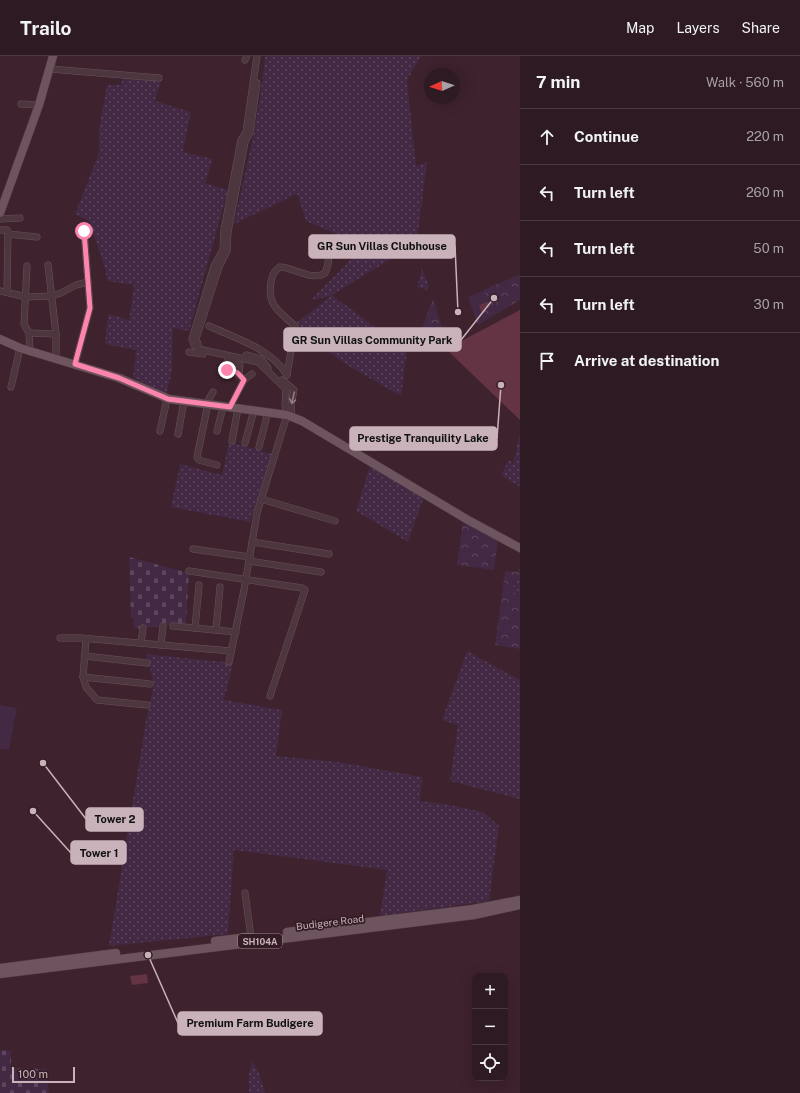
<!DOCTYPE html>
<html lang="en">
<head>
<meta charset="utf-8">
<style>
	:root { --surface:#2e1a22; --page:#3a272f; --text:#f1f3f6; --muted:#a7a1a5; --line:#493840 }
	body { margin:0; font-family:"Public Sans",sans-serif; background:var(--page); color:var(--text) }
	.controls { position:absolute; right:12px; bottom:12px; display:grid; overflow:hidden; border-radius:8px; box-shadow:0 4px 16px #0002 }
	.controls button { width:36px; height:36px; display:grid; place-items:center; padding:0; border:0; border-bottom:1px solid var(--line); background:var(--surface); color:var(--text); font:20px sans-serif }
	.compass { position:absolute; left:424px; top:12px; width:36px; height:36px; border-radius:50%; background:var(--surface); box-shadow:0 4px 16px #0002; rotate:267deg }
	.scale { position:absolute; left:12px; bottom:10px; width:63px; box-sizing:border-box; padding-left:4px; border:2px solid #c9b2ba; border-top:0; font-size:11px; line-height:14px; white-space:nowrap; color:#c9b2ba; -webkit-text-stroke:3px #331c24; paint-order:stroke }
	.stop { position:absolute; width:12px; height:12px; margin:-9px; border:3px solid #fd84ad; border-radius:50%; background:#fff }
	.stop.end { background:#fd84ad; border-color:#fff; box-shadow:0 1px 4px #0008 }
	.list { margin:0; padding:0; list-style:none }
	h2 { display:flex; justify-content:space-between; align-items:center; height:52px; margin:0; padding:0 16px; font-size:17px }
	h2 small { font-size:13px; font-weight:400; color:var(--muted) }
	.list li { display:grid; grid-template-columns:26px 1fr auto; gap:12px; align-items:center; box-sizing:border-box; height:56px; padding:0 16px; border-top:1px solid var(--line) }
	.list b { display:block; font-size:15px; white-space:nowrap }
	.list em { font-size:13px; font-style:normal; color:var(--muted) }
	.icon { flex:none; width:22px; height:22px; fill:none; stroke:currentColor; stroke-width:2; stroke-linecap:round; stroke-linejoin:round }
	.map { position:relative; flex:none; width:520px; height:1037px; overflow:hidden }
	header { display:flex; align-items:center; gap:24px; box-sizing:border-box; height:56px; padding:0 20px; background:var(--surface); border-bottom:1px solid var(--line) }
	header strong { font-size:19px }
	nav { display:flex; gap:22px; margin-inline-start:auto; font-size:14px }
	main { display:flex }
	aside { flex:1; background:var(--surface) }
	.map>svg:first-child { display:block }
</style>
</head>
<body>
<header>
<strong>Trailo</strong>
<nav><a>Map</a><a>Layers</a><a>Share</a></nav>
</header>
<main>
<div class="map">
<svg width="520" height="1037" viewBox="0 0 520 1037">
	<defs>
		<pattern id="grass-dots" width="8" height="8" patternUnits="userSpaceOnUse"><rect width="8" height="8" fill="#432943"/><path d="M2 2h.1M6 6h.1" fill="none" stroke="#5d465c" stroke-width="1.8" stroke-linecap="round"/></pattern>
		<pattern id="forest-crowns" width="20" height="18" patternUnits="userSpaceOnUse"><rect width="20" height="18" fill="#432943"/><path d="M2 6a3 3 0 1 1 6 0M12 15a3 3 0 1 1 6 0" fill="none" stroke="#5d465c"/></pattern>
		<pattern id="cemetery-stones" width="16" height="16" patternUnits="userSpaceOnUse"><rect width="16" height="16" fill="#432943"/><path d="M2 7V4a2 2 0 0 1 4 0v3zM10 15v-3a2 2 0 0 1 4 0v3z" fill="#5d465c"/></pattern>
	</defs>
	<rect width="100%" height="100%" fill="#3e222d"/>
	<!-- grass -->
	<g fill="url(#grass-dots)">
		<path d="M265,0H421L407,24L416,110L427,106L415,199L407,193L332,239L407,295L401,340L352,312L320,290L296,267L331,240L311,244L364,190L306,165L297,138L234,168C246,112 260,57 265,0Z"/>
		<polygon points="124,16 162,21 155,45 191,56 183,96 213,103 205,127 228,134 189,275 173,272 172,315 166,339 133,321 136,294 105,288 108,258 129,264 134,229 107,225 105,212 89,165 75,158 99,97 99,72 107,29 121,29"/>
		<polygon points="422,213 429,230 427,234 417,231"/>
		<polygon points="520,377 520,431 501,419 509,404 513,408"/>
		<polygon points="229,386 272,398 250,466 171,451 180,408 222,419"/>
		<polygon points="370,410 424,441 408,486 356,455"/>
		<polygon points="520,511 520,541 511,537"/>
		<polygon points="467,595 520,624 520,743 450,725 458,669 442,664"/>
		<polygon points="146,598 233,607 224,644 282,654 276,700 339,706 422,721 420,745 446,748 483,756 499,770 489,845 380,860 387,814 234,794 228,878 109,890 146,665 154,628"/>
		<polygon points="252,1005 259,1017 265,1037 249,1037 249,1019"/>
	</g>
	<!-- forest -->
	<g fill="url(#forest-crowns)">
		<polygon points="520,218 520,244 478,269 468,241"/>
		<polygon points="433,242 444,278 415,291"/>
		<polygon points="463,464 498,485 494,514 457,509"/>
		<polygon points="505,515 518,516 511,537 520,541 520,593 495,589"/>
	</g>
	<!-- cemetery -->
	<g fill="url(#cemetery-stones)">
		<polygon points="129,501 189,517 186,567 134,573 134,562 131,562"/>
		<polygon points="0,994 11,995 11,1012 46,1013 49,1037 0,1037"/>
	</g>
	<!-- pitch -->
	<g fill="#432943">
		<polygon points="484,235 488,245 472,251 469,241"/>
		<polygon points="0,649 17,652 9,694 0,693"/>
	</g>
	<!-- water -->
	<g fill="#643445">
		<polygon points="488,246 490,251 484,253 485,256 482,258 479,249"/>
		<polygon points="520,254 520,364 446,293"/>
		<polygon points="147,918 148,927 132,929 130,920"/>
	</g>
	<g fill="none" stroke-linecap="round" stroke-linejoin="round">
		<defs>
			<g id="minor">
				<polyline points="245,4 247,0"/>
				<polyline points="50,13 159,22"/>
				<polyline points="21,48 39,49"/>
				<polyline points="0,163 20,162"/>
				<polyline points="0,174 7,174 8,177 7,236"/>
				<polyline points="8,178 37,181"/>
				<polyline points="48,209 56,278 56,302"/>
				<polyline points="27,210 24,268 29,277 30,295"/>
				<polyline points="0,235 26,241 51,240 61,237 76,229 88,226"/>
				<path d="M209,270C235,282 272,293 287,319"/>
				<polyline points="29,277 56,278"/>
				<polyline points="198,288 196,283 219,211 227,195 228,176 245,86 250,76 257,27"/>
				<polyline points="189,296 203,298"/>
				<polyline points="246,299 261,303 268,312"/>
				<polyline points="228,303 240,309 239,318"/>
				<polyline points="75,308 90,252 84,175"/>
				<polyline points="223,314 232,314 240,320"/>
				<path d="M287,319L295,270C279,255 267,250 271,226C272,220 274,214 280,211C293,211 313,226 325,217C331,205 329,194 321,183"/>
				<polyline points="282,324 294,334 291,349 292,361"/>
				<polyline points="11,331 20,292"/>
				<polyline points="213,336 209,343 197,401 199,404 217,409"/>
				<polyline points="230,351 244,324 252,318"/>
				<polyline points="160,375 167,343"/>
				<polyline points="217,375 223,351"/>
				<polyline points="178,378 184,345"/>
				<polyline points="232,385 238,352"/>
				<polyline points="245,387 254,354"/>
				<polyline points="259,391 268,356"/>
				<polyline points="261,443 335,465"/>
				<polyline points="252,486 329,498"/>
				<polyline points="193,493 250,501"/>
				<polyline points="249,505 321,516"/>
				<polyline points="189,515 302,532 305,534 270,640"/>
				<polyline points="173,570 236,576"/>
				<polyline points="195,572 199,529"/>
				<polyline points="216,574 220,531"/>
				<polyline points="60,582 81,582 231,595"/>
				<polyline points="86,583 83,621 86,631 97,644 147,649"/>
				<polyline points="141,587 143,572"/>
				<polyline points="161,589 163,570"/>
				<polyline points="85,600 147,607"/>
				<polyline points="229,606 244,534 257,457 287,359 285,349 286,333 258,306 199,293 194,289 192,283 214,210 223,194 224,174 241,84 246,76 257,0"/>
				<polyline points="83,621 150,628"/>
				<polyline points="245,837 251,881"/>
			</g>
			<g id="major">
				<polyline points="0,157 39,49 53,0"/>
				<polyline points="0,283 20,292 119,322 169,343 287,359 302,365 468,464 520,492"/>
				<polyline points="287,876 473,853 520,844"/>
				<polyline points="215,885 249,881"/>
				<polyline points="0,912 116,897"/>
				<polyline points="0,918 474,859 520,849"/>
			</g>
		</defs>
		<!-- minor casing -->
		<use href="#minor" stroke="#69525a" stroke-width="7"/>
		<!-- major casing -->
		<use href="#major" stroke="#574048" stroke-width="9"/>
		<!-- minor -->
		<use href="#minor" stroke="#4e363f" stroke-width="6"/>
		<!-- major -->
		<use href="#major" stroke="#6e545e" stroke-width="8"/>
	</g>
	<!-- one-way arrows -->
	<defs><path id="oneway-shaft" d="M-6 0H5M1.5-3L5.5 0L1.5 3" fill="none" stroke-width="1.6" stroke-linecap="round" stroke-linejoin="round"/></defs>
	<use stroke="#927a83" href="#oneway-shaft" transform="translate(293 342) rotate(103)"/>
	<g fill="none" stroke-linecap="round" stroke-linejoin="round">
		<!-- route -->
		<path stroke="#fd84ad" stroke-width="5" d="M84,175L90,252L75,308L119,322L168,343L230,351L244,324C239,318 235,313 227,314"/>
	</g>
	<g text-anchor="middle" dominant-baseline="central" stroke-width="3.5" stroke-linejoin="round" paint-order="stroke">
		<!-- shield labels -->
		<rect fill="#331c24" stroke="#9c858d" stroke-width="1" x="238" y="878" width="44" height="14" rx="3"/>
		<g font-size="9" font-weight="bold" fill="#c9b2ba">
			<text x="260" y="885">SH104A</text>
		</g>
		<!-- street labels -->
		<g font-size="10" fill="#c9b2ba" stroke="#331c24">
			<text transform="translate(330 866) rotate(-7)">Budigere Road</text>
		</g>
	</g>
	<!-- callouts -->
	<path fill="none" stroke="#c9b2ba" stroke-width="1.5" d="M458 256L455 190M494 242L461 284M501 329L497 382M43 707L86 763M33 755L71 797M148 899L178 967"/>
	<g fill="#c9b2ba" stroke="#331c24" stroke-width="1.5">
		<circle cx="458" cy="256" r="4"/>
		<circle cx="494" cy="242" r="4"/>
		<circle cx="501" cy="329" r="4"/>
		<circle cx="43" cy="707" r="4"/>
		<circle cx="33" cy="755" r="4"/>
		<circle cx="148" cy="899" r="4"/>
	</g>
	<g fill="#c9b2ba" stroke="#c9b2ba" stroke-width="1.5">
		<rect x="309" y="179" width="146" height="23" rx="4"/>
		<rect x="284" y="272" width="177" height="23" rx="4"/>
		<rect x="350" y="371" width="147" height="23" rx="4"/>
		<rect x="86" y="752" width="57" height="23" rx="4"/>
		<rect x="71" y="785" width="55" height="23" rx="4"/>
		<rect x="178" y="956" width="144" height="23" rx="4"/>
	</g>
	<g font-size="11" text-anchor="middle" font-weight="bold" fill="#111">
		<text x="382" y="194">GR Sun Villas Clubhouse</text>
		<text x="372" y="288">GR Sun Villas Community Park</text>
		<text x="423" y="386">Prestige Tranquility Lake</text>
		<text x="115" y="767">Tower 2</text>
		<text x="99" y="801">Tower 1</text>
		<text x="250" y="971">Premium Farm Budigere</text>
	</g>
</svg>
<div class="controls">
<button>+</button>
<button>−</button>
<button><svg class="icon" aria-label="locate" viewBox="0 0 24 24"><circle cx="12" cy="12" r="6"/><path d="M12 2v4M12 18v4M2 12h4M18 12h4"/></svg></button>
</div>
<svg class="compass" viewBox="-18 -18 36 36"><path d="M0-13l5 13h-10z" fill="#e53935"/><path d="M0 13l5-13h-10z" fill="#a7a1a5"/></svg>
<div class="scale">100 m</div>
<div class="stop" style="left:84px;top:175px"></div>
<div class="stop end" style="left:227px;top:314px"></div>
</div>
<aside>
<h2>7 min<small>Walk · 560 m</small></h2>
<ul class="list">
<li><svg class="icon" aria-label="ahead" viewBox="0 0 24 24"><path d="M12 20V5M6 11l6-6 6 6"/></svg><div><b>Continue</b></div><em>220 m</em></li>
<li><svg class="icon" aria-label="left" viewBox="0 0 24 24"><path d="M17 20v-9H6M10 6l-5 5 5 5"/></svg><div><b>Turn left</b></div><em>260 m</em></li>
<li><svg class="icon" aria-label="left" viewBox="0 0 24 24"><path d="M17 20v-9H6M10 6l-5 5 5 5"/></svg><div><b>Turn left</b></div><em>50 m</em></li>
<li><svg class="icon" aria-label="left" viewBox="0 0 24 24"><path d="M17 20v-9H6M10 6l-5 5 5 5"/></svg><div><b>Turn left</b></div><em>30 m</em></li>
<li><svg class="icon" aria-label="arrive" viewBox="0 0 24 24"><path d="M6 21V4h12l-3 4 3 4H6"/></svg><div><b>Arrive at destination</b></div></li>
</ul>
</aside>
</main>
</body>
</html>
